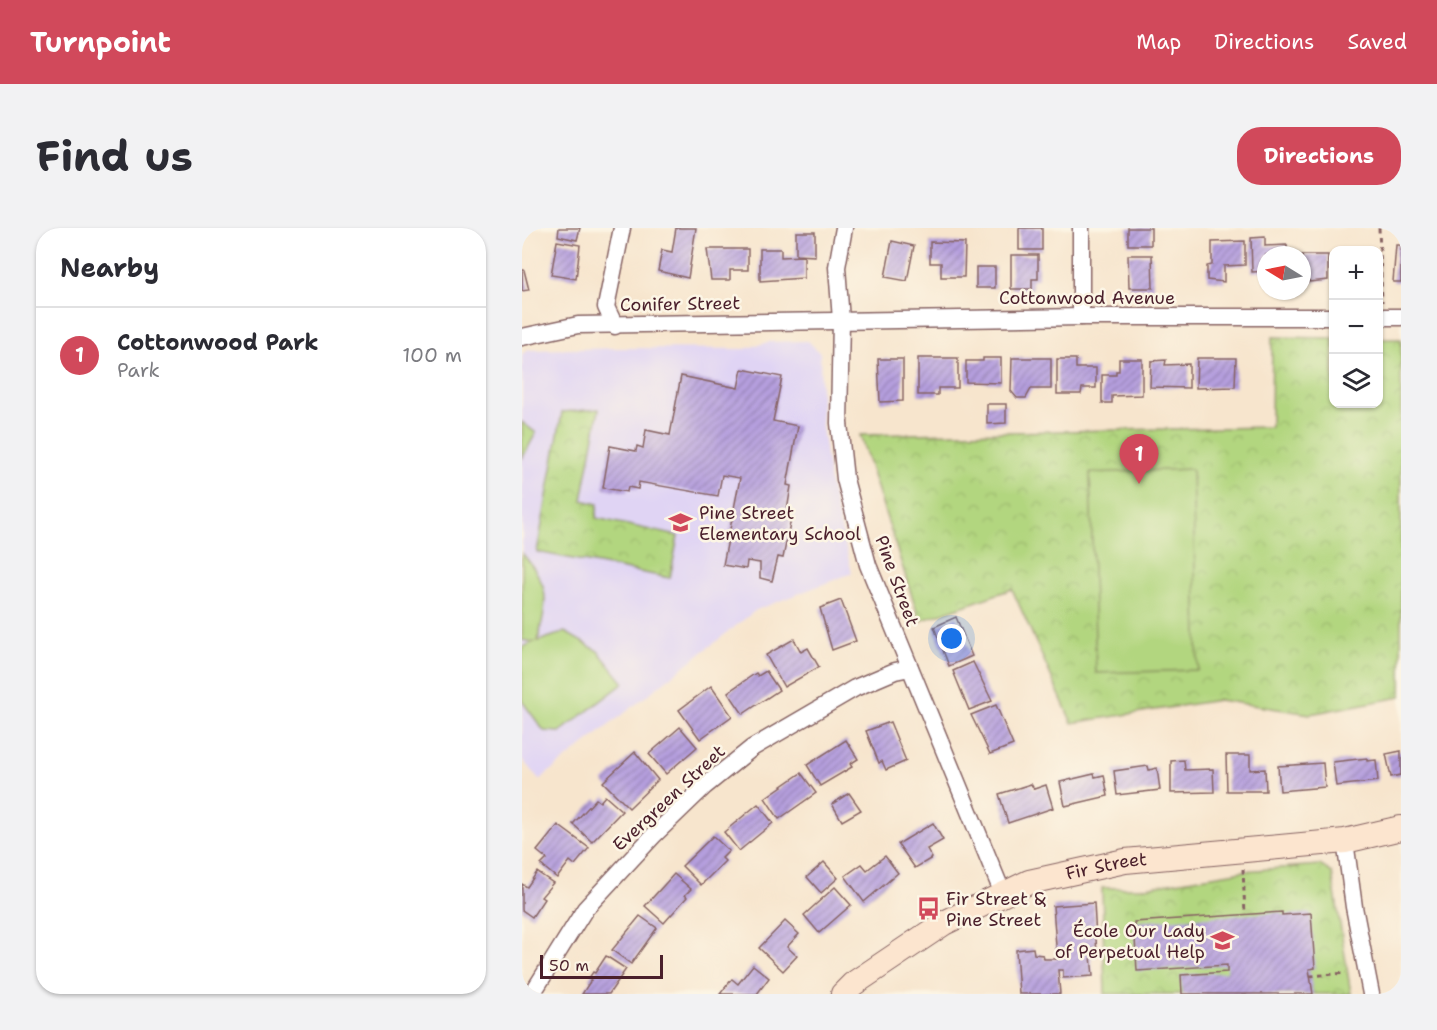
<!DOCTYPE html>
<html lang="en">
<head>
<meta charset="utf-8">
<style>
	:root { --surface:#fff; --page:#f2f2f3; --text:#2b2b33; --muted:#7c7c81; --line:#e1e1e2; --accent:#d1495b }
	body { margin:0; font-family:"Shantell Sans",sans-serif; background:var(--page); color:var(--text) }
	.controls { position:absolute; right:18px; top:18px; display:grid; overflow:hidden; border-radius:12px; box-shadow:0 2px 4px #0004 }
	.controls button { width:54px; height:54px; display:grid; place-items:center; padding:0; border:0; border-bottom:2px solid var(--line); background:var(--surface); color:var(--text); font:30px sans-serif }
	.compass { position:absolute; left:735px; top:18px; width:54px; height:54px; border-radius:50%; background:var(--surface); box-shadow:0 2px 4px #0004; rotate:280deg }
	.scale { position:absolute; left:18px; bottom:15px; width:123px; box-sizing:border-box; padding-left:6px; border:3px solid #4a1f2b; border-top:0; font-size:16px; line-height:21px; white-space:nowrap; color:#4a1f2b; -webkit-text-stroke:4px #fcf5e5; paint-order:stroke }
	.you { position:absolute; left:430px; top:411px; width:21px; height:21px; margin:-15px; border:4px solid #fff; border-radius:50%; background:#1a73e8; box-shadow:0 0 0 9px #1a73e833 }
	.badge { display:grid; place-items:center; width:39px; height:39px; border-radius:50%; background:var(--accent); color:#fff; font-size:20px; font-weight:700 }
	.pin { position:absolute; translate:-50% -50px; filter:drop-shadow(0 2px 3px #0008) }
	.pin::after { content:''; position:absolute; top:32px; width:21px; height:18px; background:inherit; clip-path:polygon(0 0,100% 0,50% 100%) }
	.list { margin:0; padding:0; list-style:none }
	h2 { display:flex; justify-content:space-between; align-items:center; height:78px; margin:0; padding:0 24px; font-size:26px }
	h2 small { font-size:20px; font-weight:400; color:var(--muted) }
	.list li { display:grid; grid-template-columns:39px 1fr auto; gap:18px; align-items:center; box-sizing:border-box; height:96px; padding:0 24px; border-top:2px solid var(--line) }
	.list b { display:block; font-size:22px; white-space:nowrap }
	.list p { margin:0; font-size:20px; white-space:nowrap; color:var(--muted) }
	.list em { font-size:20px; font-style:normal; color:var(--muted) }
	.icon { flex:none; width:33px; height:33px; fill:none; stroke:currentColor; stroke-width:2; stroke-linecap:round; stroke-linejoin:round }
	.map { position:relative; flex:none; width:879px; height:766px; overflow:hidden; border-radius:24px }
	header { display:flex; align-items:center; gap:36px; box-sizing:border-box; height:84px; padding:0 30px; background:var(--accent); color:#fff }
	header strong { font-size:28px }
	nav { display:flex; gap:33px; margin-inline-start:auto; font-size:21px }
	.intro { display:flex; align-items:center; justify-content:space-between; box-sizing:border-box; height:144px; padding:0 36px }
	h1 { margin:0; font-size:42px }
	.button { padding:15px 27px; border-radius:24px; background:var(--accent); color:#fff; font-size:21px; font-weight:700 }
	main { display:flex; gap:36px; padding:0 36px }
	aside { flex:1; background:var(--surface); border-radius:24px; box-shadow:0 2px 4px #0004 }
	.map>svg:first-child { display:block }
</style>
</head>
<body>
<header>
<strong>Turnpoint</strong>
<nav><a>Map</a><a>Directions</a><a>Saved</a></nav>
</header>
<div class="intro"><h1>Find us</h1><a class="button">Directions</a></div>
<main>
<aside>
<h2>Nearby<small></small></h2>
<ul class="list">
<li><span class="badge">1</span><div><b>Cottonwood Park</b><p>Park</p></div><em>100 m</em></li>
</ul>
</aside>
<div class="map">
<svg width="879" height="766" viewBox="0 0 879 766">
	<defs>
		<pattern id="park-crowns" width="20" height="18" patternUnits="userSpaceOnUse" patternTransform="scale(1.5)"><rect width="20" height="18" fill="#b2d67f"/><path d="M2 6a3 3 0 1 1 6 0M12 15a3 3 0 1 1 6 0" fill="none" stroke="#9bb76e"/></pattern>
		<pattern id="building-hatch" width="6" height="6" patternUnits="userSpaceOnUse" patternTransform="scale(1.5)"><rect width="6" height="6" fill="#b59fde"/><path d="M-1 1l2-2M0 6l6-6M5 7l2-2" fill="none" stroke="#9581b4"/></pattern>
	</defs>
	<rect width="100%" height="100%" fill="#fcf5e5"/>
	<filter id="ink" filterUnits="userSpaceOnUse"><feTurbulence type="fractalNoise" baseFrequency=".0167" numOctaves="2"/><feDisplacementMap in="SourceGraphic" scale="12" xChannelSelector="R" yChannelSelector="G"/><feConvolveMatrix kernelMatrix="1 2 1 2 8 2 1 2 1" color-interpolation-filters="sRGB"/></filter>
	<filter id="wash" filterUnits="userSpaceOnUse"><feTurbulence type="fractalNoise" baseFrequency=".008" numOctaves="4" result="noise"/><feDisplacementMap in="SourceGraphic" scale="24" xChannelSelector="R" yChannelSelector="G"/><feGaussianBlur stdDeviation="1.35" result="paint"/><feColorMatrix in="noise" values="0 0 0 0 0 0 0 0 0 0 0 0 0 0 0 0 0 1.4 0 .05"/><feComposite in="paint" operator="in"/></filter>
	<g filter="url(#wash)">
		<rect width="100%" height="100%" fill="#f7e5cd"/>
		<!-- built -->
		<polygon fill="#e0d4f4" points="286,113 298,125 300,198 308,256 330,345 234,382 17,552 0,531 0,126 7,122 102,120 223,121 246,114"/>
		<!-- park -->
		<g fill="url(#park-crowns)" stroke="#7e7a55" stroke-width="1.5">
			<polygon points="750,109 811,110 812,176 856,176 857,111 879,111 879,469 788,486 697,472 550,495 490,361 398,393 338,207 749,199"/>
			<polygon points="77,181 60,272 76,276 74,290 156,308 148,350 15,324 40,184"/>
			<polygon points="798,637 810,645 829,766 583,766 580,660 617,660 721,643"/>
		</g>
		<!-- pitch -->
		<g fill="#b2d67f" stroke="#7e7a55" stroke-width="1.5">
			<polygon points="0,194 14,205 0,231"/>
			<polygon points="670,241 676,442 574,445 568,245"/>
			<path d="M0,325C30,360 25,371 16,413L43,404L76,423L102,455L38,504L22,503L0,473V419L12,414L0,412Z"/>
		</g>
		<g id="blocks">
			<!-- building -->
			<g fill="url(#building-hatch)">
				<polygon points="37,0 58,0 55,12 36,8"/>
				<polygon points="154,0 174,0 166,50 136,43 140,22 150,24"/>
				<rect x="497" y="0" width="23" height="22"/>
				<rect x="606" y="0" width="23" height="17"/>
				<polygon points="274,4 293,4 293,28 274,27"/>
				<polygon points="743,9 743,18 765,17 765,27 744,27 744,43 730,44 729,10"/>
				<polygon points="35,13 58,17 54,51 29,47"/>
				<polygon points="370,13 392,18 385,53 363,49"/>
				<polygon points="723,13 723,37 702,38 702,54 685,52 685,38 690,37 690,14"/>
				<polygon points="408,14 443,15 442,49 419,49 419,35 408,35"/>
				<polygon points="874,17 879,17 879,54 871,54"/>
				<polygon points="185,21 226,21 226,42 208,42 208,52 189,52"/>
				<polygon points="238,21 259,21 259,29 282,28 282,50 238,53"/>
				<polygon points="489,27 516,27 516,51 510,51 510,61 489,61"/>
				<polygon points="606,27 630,27 631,60 607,60"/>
				<polygon points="780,27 806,27 806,52 787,54 787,52 780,52"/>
				<rect x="454" y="39" width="19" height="21"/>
				<polygon points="0,42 2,42 7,62 0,63"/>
				<polygon points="396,130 436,130 436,160 416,160 416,167 396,167"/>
				<polygon points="461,130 479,130 479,155 444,154 444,133 461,133"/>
				<polygon points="490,130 529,130 529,161 509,161 504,170 495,170 489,163"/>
				<polygon points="675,130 714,130 713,159 674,160"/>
				<polygon points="356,131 381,131 381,173 358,174"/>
				<polygon points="535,131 554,131 554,140 574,140 574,160 560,160 559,166 535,166"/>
				<polygon points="597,131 620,131 620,167 590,168 590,175 580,175 580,147 594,147 594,143 597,143"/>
				<polygon points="644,132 643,137 667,136 667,160 628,159 629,133"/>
				<polygon points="220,141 260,149 251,193 276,198 265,257 269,258 264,289 269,290 261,330 256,329 250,353 238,350 238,335 225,333 224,341 201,337 218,250 200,247 196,268 117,254 116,261 106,259 105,264 81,260 88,218 114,223 115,218 121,220 124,202 148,207 159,148 216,160"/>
				<polygon points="465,176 484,176 484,195 465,196"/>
				<polygon points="319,372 334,413 310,422 298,380"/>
				<polygon points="434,389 450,428 427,438 412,399"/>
				<polygon points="272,411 279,424 286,420 297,439 262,459 244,427"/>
				<polygon points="451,434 470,473 447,482 431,443"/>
				<polygon points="244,443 257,462 221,486 206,464 234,445 236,448"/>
				<polygon points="189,458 210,488 178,511 157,482"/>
				<polygon points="474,477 491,517 468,526 449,487"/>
				<polygon points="368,494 384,533 364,542 360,533 357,535 344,503"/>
				<polygon points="158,499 175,519 144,546 127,526"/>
				<polygon points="324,512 336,531 328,536 330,539 298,558 285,537"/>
				<polygon points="879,523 879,547 869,549 864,526"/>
				<polygon points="113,524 136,552 107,580 81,554"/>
				<polygon points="704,527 728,527 728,542 743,541 744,563 705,563"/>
				<polygon points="845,530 845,533 854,532 856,553 814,558 811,534"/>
				<polygon points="662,532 663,542 691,541 692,564 649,565 649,533"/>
				<polygon points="801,535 803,559 758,563 756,538"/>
				<polygon points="626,538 627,542 635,540 638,562 595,567 592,543"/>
				<polygon points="279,545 294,565 257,591 243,570"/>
				<polygon points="572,546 573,549 582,547 586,568 543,578 538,554"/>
				<polygon points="509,556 512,561 524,557 531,580 486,595 477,566"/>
				<polygon points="327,565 339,582 320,593 310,576"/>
				<polygon points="83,568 100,583 70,614 51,596 74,571 78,574"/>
				<polygon points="236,576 251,595 217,623 202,604"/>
				<polygon points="411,595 421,612 405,621 410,630 393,640 376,616"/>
				<polygon points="36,597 67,620 53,637 48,633 35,650 19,637 25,631 15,623"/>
				<polygon points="191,608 207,623 200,630 203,633 179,657 160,638"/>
				<polygon points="363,628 376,645 342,674 323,648 340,636 345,642"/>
				<polygon points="302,634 316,650 299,665 285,649"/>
				<polygon points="15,644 31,655 19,669 22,671 10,689 0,682 0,656 5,659"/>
				<polygon points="152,646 169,661 163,667 165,669 142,695 123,678"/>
				<polygon points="313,659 329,677 297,705 282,687"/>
				<polygon points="572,675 575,728 569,728 571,748 541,750 541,742 536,742 538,766 497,766 494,722 511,720 512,726 521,727 522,731 535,731 531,678"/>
				<polygon points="760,684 760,687 789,685 793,740 787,741 791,766 660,766 659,747 705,744 705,737 615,743 612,694"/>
				<polygon points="118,688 135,700 109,736 90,722"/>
				<polygon points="263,693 277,706 265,719 275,728 261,743 237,720"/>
				<polygon points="84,728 104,741 87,766 60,766 69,752 67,750 71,744 73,745"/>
				<polygon points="231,737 247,750 235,766 198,766 210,751 216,756"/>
			</g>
		</g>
	</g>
	<g filter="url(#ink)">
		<use href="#blocks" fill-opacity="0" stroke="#876464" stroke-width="1.5"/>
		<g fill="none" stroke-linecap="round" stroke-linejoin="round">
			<defs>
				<g id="street">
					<polyline points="322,0 315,39 319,92 317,195 323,251 346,337 481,666"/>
					<polyline points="559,0 559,89"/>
					<polyline points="856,89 879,89"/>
					<polyline points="93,98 84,79 100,0"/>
					<polyline points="0,109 56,97 559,89 812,89"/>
					<polyline points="823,613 832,679 849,766"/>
					<polyline points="10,766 63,681 131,608 183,558 230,520 333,460 373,443 388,440"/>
				</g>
				<g id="secondary">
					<path id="s1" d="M321,766L331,756L422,695L507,654L603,633L823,613L879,600"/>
				</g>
			</defs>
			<!-- street casing -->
			<use href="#street" stroke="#876464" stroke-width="19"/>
			<!-- secondary casing -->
			<use href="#secondary" stroke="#876464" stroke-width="26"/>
			<!-- path -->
			<g stroke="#876464" stroke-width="3" stroke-dasharray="4.5 4.5" stroke-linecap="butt">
				<polyline points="857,0 860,74"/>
				<polyline points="721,641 723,687"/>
				<polyline points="788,748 824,745"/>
			</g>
			<!-- street -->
			<use href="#street" stroke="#fff" stroke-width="16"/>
			<!-- secondary -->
			<use href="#secondary" stroke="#fce5cf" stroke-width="24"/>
		</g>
	</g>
	<!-- icons -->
	<defs>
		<symbol id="school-bare" viewBox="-9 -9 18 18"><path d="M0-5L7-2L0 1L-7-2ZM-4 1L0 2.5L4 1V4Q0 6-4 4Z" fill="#d1495b" stroke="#fcf5e5" stroke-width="2.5" paint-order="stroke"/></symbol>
		<symbol id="bus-bare" viewBox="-9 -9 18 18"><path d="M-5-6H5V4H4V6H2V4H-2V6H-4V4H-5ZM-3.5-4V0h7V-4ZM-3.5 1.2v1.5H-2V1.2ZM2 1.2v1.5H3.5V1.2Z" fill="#d1495b" stroke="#fcf5e5" stroke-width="2.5" paint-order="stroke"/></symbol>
	</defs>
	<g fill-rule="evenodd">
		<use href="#school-bare" x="142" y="278" width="33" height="33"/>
		<use href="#bus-bare" x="390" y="664" width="33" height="33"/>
		<use href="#school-bare" x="684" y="696" width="33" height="33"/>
	</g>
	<g text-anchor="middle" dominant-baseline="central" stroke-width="5" stroke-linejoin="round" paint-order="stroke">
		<!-- street labels -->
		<g font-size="18" fill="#4a1f2b" stroke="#fcf5e5">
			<text x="565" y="70">Cottonwood Avenue</text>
			<text transform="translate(158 76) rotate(-1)">Conifer Street</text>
			<text transform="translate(375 353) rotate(70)">Pine Street</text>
			<text transform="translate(147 570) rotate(-43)">Evergreen Street</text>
			<text stroke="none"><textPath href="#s1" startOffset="297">Fir Street</textPath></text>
		</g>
		<!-- poi labels -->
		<g font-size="18" fill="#4a1f2b" stroke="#fcf5e5" text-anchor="start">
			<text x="177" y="285">Pine Street<tspan x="177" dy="21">Elementary School</tspan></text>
			<text x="424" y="671">Fir Street &amp;<tspan x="424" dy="21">Pine Street</tspan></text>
			<text x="683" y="703" text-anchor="end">École Our Lady<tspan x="683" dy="21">of Perpetual Help</tspan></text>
		</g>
	</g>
</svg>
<div class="controls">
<button>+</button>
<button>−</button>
<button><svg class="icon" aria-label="layers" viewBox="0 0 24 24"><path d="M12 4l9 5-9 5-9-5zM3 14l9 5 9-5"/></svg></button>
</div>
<svg class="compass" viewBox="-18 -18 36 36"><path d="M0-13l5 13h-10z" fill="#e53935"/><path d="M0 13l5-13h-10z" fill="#7c7c81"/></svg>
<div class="scale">50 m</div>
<div class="you"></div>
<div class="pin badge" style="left:617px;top:256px">1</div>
</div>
</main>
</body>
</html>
